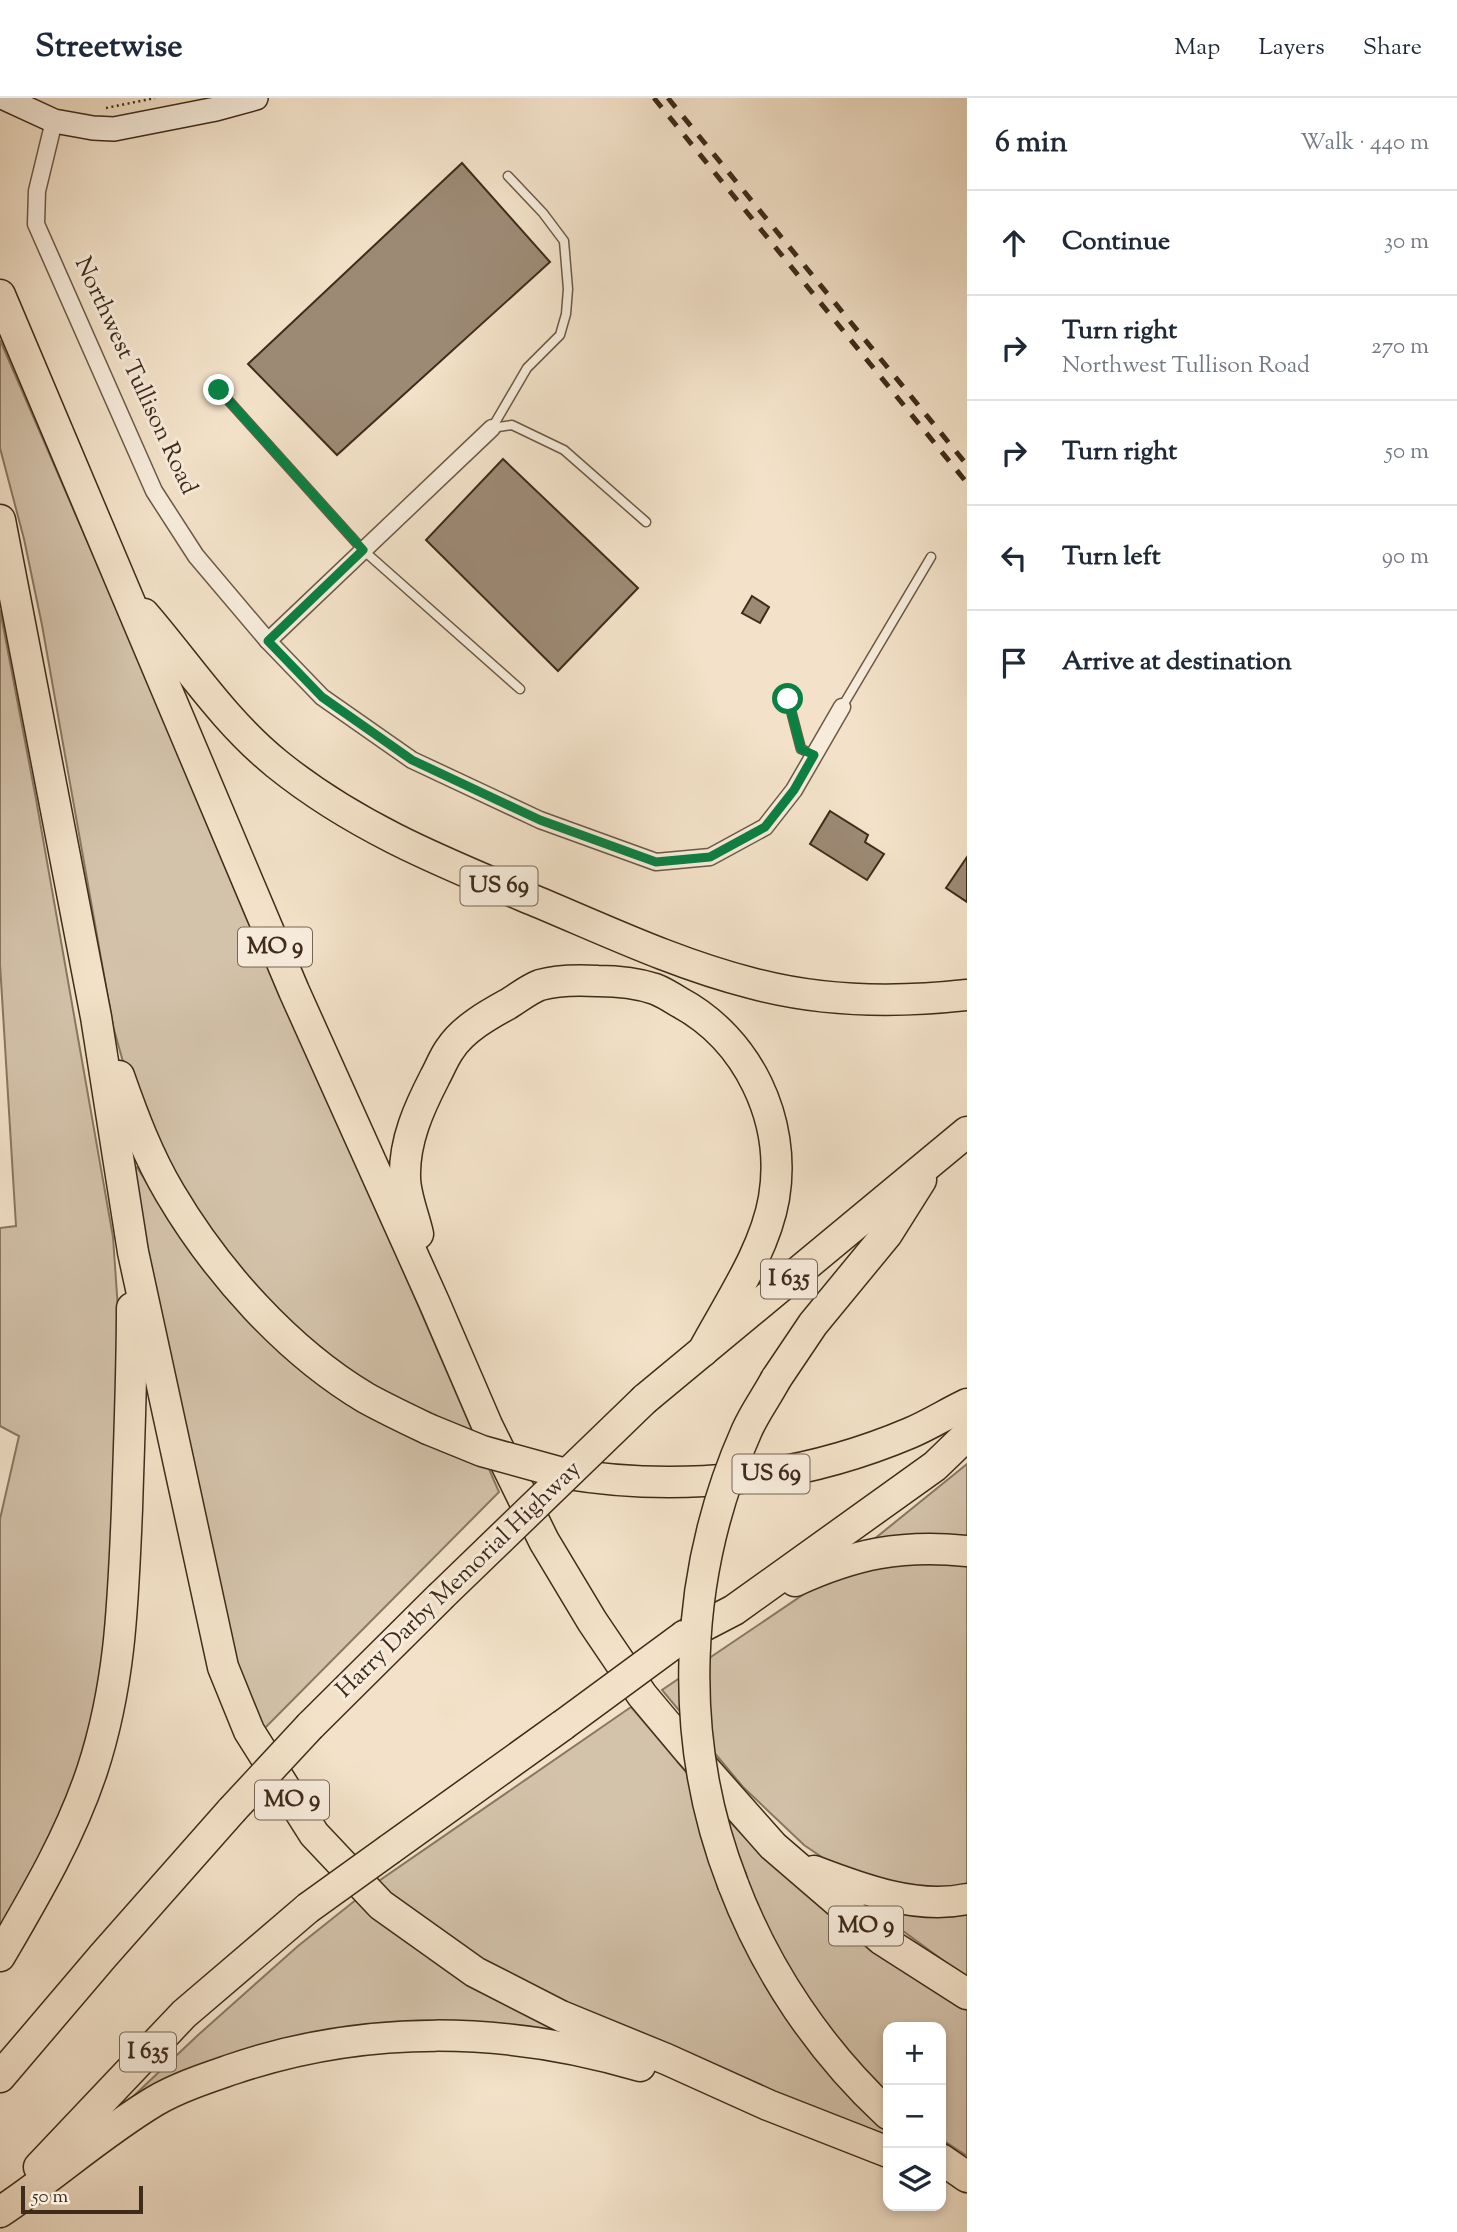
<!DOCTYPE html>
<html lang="en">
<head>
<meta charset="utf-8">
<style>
	:root { --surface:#fff; --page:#f2f2f3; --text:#1f2937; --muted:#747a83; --line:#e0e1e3 }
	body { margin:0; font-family:"Sorts Mill Goudy",serif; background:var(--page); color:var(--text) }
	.controls { position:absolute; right:21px; bottom:21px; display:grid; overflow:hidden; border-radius:14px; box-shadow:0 4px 10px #0003 }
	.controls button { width:63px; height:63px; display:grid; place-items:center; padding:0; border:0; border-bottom:2px solid var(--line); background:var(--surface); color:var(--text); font:35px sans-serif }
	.scale { position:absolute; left:21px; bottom:18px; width:122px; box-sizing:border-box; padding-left:7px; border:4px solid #3f2b1a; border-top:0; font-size:19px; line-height:24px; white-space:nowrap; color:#3f2b1a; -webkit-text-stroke:5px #f7ecdc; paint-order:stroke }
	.stop { position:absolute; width:21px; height:21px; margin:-16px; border:5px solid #0b8043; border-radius:50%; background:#fff }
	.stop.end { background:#0b8043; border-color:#fff; box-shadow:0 2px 7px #0008 }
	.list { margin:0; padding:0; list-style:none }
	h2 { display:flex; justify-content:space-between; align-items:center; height:91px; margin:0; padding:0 28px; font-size:30px }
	h2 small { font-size:23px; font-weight:400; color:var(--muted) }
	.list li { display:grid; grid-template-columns:46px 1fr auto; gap:21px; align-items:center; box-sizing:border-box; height:105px; padding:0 28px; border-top:2px solid var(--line) }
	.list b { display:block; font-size:26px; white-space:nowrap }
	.list p { margin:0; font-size:23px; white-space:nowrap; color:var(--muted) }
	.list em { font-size:23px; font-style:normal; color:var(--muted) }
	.icon { flex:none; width:38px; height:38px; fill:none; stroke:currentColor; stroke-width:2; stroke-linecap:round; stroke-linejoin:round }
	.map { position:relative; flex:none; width:967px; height:2134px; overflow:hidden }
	header { display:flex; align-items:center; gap:42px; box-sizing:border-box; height:98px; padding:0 35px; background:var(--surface); border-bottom:2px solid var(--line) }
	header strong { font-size:33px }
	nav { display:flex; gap:38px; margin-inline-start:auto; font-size:24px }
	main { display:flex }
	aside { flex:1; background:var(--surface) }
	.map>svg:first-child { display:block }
</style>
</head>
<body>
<header>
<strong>Streetwise</strong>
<nav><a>Map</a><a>Layers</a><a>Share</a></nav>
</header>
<main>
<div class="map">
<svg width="967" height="2134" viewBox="0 0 967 2134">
	<rect width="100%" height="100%" fill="#f3e2c9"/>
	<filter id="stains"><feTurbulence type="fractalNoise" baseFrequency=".00286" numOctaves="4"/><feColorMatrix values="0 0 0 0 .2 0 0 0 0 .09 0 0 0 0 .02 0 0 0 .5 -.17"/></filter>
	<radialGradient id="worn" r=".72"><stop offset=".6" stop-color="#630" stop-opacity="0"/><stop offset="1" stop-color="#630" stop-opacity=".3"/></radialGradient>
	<!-- green -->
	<g fill="#d4c3ab" stroke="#8a7762" stroke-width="2">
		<polygon points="0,242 499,1394 259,1636 228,1560 132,1074 137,1069 175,1132 205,1169 384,1299 279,1219 177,1089 125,971 113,928 42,527 24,441 0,350"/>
		<polygon points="0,512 36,701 113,1139 119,1226 116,1497 92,1654 0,1845 0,1421 19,1338 0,1328 0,1130 16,1128 0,866"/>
		<polygon points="967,1366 967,1441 873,1442"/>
		<polygon points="967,1462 967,1790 921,1794 835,1768 804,1747 743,1689 662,1592 813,1490 880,1463"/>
		<path d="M631,1609C666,1649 699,1692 736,1730C804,1799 885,1861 967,1911V2058L941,2041V1929H888V1997L837,1942L783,1868L750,1805L746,1775L738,1762L701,1731C705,1759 721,1790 734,1816C773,1896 821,1968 888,2027V2046L508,1883C460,1856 413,1827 373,1787Z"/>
		<polygon points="357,1801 399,1838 477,1891 608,1950 422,1928 123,2008 197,1938 298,1848"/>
		<polygon points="865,1805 967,1814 967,1880"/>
	</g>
	<!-- building -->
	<g fill="#9d8a75" stroke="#3f2b1a" stroke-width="2">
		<polygon points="462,65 550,164 337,357 248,266"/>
		<polygon points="503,361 638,490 558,573 426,442"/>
		<polygon points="752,498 769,509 760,525 742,515"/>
		<polygon points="830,713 868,737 865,744 884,756 867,782 810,746"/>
		<polygon points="967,759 967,804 946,790"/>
	</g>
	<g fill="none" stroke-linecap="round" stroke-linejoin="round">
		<defs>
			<g id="lane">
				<polyline points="219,292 363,452 520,591"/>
				<polyline points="492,330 527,270 560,237 566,216 568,191 564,143 543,115 508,78"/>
				<polyline points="492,330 512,327 564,352 646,424"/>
				<polyline points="788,601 801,651 814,657"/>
				<polyline points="842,609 931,459"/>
			</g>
			<g id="street">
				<polyline points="54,23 37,93 36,126 154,393 196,458 268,543 322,599 412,662 540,722 656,764 710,759 765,729 794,692 842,609"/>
				<polyline points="268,543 492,330"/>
			</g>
			<polyline id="secondary" points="4,0 54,23 93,30 114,31 216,11 256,0"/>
			<g id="highway">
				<polyline points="0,197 294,893 434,1204 487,1327 544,1443 592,1523 642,1597 689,1653 773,1748 881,1841 967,1896"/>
				<polyline points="0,422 96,919 133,1154 223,1569 249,1633 314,1736 381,1807 475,1874 561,1918 666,1961 768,2007 888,2054"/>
				<path d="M144,516C188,567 224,623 277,666C355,729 442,764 533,802C605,832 676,866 751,885C821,904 896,905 967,897"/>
				<path d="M119,978C133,1018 148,1058 170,1095C216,1173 287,1253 366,1300C386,1311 407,1321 428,1331"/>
				<path d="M418,1136C414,1118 405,1097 405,1079C404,1043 419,1010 435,979C440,970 444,959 450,951C463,931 488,917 508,906C518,900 529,891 540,887C557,882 580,882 598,883C617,883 637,885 655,891C663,894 671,899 679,904C748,941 787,1022 774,1100C765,1153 728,1206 703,1253"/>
				<polyline points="776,1281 813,1226 887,1136 921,1082"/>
				<polyline points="645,1301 967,1034"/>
				<path d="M562,1375C680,1395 799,1382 910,1335C929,1327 948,1315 967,1306"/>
				<path d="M795,1483C854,1456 902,1446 967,1453"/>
				<polyline points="684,1538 734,1512 935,1368 967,1337"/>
				<polyline points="310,1628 440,1499"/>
				<polyline points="390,1751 563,1627"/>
				<path d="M814,1773C861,1791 917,1812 967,1801"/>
				<path d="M733,1786C766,1873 820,1953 888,2016"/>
				<path d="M0,1858C35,1798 70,1739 92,1673C121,1585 123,1503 127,1411C129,1344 132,1277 132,1210"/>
				<polyline points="0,1979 103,1858 232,1712"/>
				<polyline points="941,2061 967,2079"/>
				<polyline points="39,2069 184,1916 308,1810"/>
				<path d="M0,2114C53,2079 100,2036 155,2003C179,1989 207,1980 233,1971C365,1926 507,1928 640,1968"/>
			</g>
		</defs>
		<!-- lane casing -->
		<use href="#lane" stroke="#6c5946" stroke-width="11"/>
		<!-- street casing -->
		<use href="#street" stroke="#6c5946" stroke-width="19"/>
		<!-- secondary casing -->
		<use href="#secondary" stroke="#3f2b1a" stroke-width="26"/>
		<!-- highway casing -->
		<use href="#highway" stroke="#3f2b1a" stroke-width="33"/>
		<!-- path -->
		<polyline stroke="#3f2b1a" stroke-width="2.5" stroke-dasharray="2 3.5" stroke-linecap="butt" points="106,10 155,0"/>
		<!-- lane -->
		<use href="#lane" stroke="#f7ecdc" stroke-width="8"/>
		<!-- street -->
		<use href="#street" stroke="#f7ecdc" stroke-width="16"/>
		<!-- secondary -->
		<use href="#secondary" stroke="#f7ecdc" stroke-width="23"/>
		<!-- highway -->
		<use href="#highway" stroke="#f3e2c9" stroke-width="30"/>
		<!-- rail -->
		<g stroke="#3f2b1a" stroke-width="5" stroke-dasharray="12 12" stroke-linecap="butt">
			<polyline points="654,0 967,385"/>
			<polyline points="668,0 967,367"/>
		</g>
		<defs>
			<g id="highway-bridge">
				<polyline points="428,1331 482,1353 562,1375"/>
				<polyline points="440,1499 645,1301"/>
				<polyline points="563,1627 684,1538"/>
				<polyline points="232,1712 310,1628"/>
				<path d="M733,1786C676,1640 683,1475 747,1332C755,1314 767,1298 776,1281"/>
				<polyline points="308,1810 390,1751"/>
			</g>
		</defs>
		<!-- highway-bridge casing -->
		<use href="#highway-bridge" stroke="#3f2b1a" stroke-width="33" stroke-linecap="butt"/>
		<!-- highway-bridge -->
		<use href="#highway-bridge" stroke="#f3e2c9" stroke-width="30"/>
	</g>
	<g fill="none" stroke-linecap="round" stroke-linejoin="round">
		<!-- route -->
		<polyline stroke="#0b8043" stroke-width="9" points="219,292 363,452 268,543 322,599 412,662 540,722 656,764 710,759 765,729 794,692 814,657 801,651 788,601"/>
	</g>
	<g text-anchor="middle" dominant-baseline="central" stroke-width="6" stroke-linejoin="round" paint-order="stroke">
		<!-- shield labels -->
		<g fill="#f7ecdc" stroke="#766554" stroke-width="2">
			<rect x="460.5" y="768.5" width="77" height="39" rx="5"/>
			<rect x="238" y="829.5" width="74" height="39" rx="5"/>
			<rect x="761" y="1161.5" width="56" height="39" rx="5"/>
			<rect x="732.5" y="1356.5" width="77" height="39" rx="5"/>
			<rect x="255" y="1682.5" width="74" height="39" rx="5"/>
			<rect x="829" y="1808.5" width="74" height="39" rx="5"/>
			<rect x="120" y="1934.5" width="56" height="39" rx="5"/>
		</g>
		<g font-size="23" font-weight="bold" fill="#3f2b1a">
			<text x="499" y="788">US 69</text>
			<text x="275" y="849">MO 9</text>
			<text x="789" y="1181">I 635</text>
			<text x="771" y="1376">US 69</text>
			<text x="292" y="1702">MO 9</text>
			<text x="866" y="1828">MO 9</text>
			<text x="148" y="1954">I 635</text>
		</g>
		<!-- street labels -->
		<g font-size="24" fill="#3f2b1a" stroke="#f7ecdc">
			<text transform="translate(135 278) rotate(65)">Northwest Tullison Road</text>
			<text transform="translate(459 1482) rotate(-44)">Harry Darby Memorial Highway</text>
		</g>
	</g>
	<rect width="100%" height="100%" filter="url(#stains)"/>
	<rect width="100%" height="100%" fill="url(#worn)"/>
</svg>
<div class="controls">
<button>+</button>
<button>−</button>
<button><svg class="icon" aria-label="layers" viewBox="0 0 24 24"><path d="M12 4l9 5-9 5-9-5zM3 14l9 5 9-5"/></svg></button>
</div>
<div class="scale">50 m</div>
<div class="stop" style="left:788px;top:601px"></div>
<div class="stop end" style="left:219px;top:292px"></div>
</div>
<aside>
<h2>6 min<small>Walk · 440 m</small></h2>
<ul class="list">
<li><svg class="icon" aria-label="ahead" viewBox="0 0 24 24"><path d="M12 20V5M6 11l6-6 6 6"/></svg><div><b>Continue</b></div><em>30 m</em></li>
<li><svg class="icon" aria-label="right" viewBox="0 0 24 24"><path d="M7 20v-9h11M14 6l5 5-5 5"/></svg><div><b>Turn right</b><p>Northwest Tullison Road</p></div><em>270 m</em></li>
<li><svg class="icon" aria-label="right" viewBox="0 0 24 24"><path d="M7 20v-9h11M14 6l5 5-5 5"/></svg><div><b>Turn right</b></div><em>50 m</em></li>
<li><svg class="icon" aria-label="left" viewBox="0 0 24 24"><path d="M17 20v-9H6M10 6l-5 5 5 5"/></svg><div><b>Turn left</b></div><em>90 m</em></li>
<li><svg class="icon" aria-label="arrive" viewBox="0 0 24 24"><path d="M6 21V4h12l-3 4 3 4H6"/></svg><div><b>Arrive at destination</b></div></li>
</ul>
</aside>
</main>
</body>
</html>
